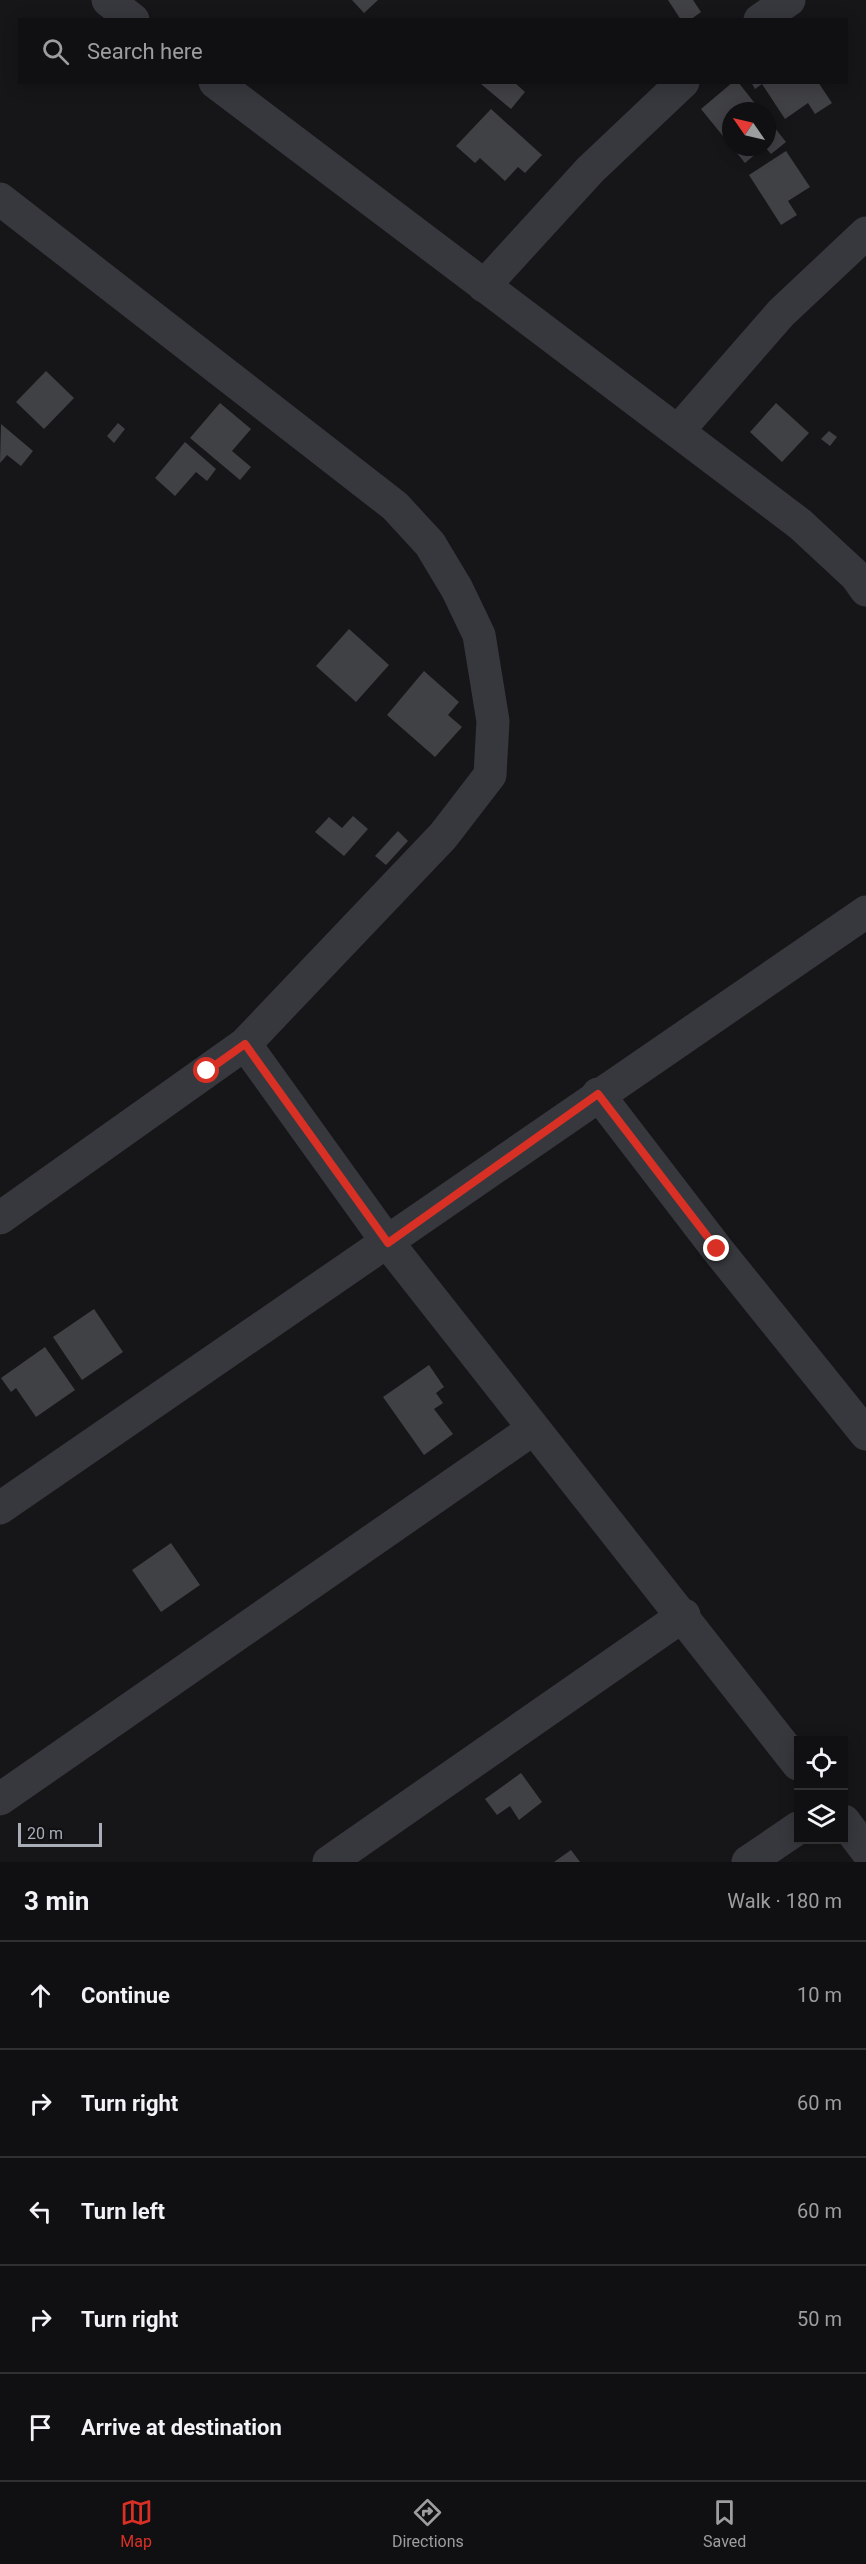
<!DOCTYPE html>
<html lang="en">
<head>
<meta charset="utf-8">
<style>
	:root { --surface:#101012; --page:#1e1e20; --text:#f1f3f6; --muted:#9c9d9f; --line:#303032; --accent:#d93025 }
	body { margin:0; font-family:Roboto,sans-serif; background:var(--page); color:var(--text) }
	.controls { position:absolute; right:18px; bottom:18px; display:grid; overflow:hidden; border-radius:0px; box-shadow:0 3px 15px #0003 }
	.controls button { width:54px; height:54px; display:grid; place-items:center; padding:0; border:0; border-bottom:2px solid var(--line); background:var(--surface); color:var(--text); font:30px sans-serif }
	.compass { position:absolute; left:722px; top:102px; width:54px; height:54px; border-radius:50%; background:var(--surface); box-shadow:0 3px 15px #0003; rotate:304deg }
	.scale { position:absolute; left:18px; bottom:15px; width:84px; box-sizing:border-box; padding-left:6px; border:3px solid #a8adb8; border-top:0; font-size:16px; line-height:21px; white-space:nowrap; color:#a8adb8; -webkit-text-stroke:4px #111113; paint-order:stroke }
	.stop { position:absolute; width:18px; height:18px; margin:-14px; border:4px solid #d93025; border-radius:50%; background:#fff }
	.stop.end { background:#d93025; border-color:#fff; box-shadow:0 2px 6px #0008 }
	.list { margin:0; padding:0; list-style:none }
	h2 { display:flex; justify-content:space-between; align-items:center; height:78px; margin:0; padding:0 24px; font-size:26px }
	h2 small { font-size:20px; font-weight:400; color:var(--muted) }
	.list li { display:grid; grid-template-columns:39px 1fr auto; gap:18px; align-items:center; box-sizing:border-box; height:108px; padding:0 24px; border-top:2px solid var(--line) }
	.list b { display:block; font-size:22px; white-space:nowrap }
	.list em { font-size:20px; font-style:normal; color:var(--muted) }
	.icon { flex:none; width:33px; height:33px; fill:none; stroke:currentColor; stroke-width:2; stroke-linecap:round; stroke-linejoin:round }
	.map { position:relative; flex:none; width:866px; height:1862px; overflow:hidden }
	.search { position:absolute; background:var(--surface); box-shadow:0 3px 15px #0003; left:18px; right:18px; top:18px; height:66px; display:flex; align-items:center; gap:15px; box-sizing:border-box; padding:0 21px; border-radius:0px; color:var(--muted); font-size:22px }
	.sheet { height:618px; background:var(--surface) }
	nav { display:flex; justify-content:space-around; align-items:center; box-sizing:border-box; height:84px; border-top:2px solid var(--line); background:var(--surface); font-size:16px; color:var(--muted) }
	nav a { display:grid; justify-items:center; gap:3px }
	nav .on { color:var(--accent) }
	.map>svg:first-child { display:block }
</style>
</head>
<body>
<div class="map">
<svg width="866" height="1862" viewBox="0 0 866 1862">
	<rect width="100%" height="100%" fill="#161618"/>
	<!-- building -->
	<g fill="#404145">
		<polygon points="352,0 378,0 364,13"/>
		<polygon points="668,0 693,0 701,12 690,20 681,20"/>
		<polygon points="482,82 514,82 525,92 511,109 481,84"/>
		<polygon points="733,82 738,82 761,111 731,111 731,146 701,109"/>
		<polygon points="751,82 818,82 832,103 815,114 808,103 785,119 762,84 755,89"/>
		<polygon points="491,109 542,155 525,173 518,167 505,181 480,158 475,163 456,146"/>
		<polygon points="767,118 786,142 771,154 765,147 767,147"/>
		<polygon points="732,147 764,147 745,163"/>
		<polygon points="786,151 810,187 788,201 797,215 781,225 749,175"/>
		<polygon points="46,371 74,398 44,429 16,402"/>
		<polygon points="220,403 251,429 232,451 251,467 240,480 190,438"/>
		<polygon points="776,403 809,433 782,462 750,432"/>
		<polygon points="118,423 125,429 114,443 107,436"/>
		<polygon points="1,424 33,451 21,466 7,455 0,463"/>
		<polygon points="829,431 837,437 830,446 821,439"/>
		<polygon points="185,442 216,469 207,481 196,472 175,496 155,478"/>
		<polygon points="349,629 389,665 356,702 316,666"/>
		<polygon points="424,671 459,702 448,715 462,727 435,757 387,715"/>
		<polygon points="353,816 368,829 344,856 315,832 329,817 342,828"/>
		<polygon points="398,831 408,841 386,865 375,856"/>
		<polygon points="94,1309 123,1352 82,1380 53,1337"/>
		<polygon points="45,1347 75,1390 36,1417 16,1388 11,1392 1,1378"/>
		<polygon points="429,1365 444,1387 436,1393 443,1403 434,1409 453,1434 424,1455 383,1397"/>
		<polygon points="171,1543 200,1585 161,1612 132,1570"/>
		<polygon points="521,1773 542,1802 519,1820 510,1806 497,1815 485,1799"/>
		<polygon points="571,1850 580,1862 554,1862"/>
	</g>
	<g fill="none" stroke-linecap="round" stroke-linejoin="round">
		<!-- minor -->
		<g stroke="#37383d" stroke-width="33">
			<polyline points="108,0 133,20"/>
			<polyline points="760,20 789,0"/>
			<polyline points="215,82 800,524 856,576 866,590"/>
			<polyline points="0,199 395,506 430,544 457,589 479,635 493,721 490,775 443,836 245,1044 0,1218"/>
			<polyline points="484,286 590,170 683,82"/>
			<polyline points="678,431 781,313 866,233"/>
			<polyline points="245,1044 388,1243 798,1764"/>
			<polyline points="598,1094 717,1249 866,1434"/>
			<path d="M0,1508C289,1310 576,1109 866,912"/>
			<polyline points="0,1799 533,1429"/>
			<polyline points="844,1821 866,1850"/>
			<polyline points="329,1862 684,1615"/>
			<polyline points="748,1862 798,1828"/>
		</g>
	</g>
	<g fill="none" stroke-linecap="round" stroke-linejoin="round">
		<!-- route -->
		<polyline stroke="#d93025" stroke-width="8" points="207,1071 245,1044 388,1243 598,1094 717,1249"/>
	</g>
</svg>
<div class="controls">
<button><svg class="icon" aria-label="locate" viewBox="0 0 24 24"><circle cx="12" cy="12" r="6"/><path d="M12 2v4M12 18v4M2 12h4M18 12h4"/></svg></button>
<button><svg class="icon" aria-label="layers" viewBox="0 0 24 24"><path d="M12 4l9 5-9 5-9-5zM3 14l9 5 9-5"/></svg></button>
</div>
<svg class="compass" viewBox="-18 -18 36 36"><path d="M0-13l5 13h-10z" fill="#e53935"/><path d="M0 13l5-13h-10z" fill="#9c9d9f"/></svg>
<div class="scale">20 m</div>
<div class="stop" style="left:207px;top:1071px"></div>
<div class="stop end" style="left:717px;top:1249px"></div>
<div class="search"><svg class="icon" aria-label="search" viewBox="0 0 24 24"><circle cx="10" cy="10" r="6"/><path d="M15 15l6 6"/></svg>Search here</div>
</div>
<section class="sheet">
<h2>3 min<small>Walk · 180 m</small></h2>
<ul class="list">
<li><svg class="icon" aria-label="ahead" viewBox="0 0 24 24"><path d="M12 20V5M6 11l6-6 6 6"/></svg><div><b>Continue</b></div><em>10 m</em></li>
<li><svg class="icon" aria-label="right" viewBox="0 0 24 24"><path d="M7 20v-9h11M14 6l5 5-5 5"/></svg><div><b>Turn right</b></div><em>60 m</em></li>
<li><svg class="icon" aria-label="left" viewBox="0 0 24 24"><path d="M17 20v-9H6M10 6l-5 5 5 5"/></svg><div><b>Turn left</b></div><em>60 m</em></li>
<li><svg class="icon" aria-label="right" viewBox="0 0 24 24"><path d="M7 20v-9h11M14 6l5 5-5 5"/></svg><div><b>Turn right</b></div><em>50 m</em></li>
<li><svg class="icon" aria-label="arrive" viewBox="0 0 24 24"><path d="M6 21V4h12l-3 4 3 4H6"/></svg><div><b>Arrive at destination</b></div></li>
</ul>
</section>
<nav>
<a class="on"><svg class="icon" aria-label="map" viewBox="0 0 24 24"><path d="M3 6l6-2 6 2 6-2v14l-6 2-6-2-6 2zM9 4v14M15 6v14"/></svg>Map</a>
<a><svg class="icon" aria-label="directions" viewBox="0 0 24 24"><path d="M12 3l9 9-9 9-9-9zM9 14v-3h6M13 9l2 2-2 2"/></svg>Directions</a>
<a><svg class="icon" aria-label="saved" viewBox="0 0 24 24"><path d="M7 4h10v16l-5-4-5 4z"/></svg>Saved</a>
</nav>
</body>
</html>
